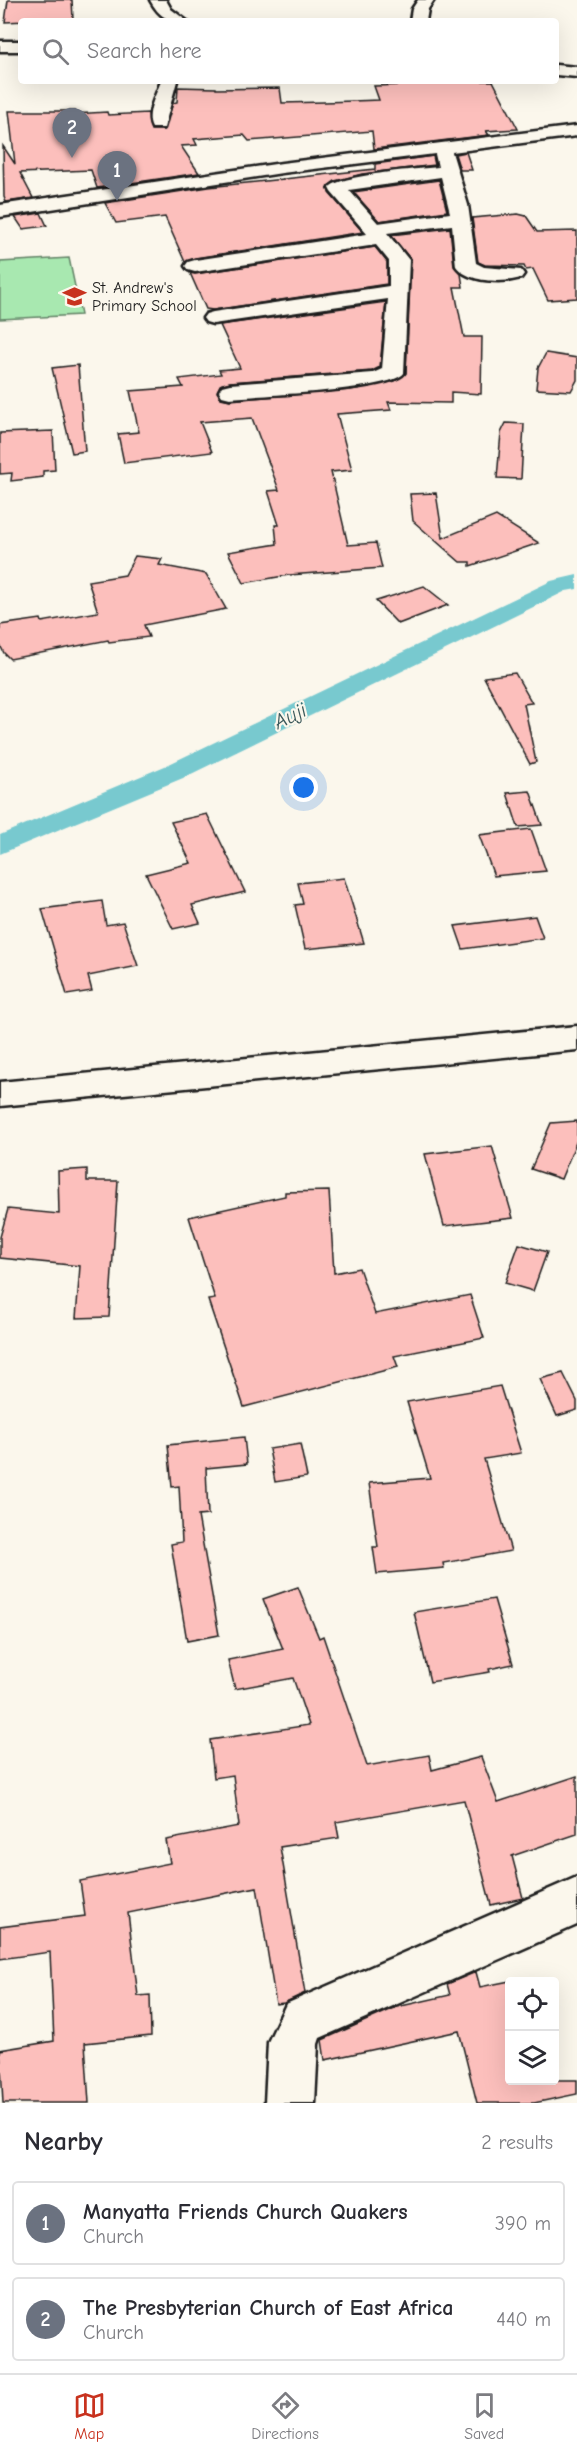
<!DOCTYPE html>
<html lang="en">
<head>
<meta charset="utf-8">
<style>
	:root { --surface:#fff; --page:#f7f7f7; --text:#2b2b33; --muted:#7c7c81; --line:#e1e1e2; --accent:#c8321e }
	body { margin:0; font-family:"Comic Neue",sans-serif; background:var(--page); color:var(--text) }
	.controls { position:absolute; right:18px; bottom:18px; display:grid; overflow:hidden; border-radius:6px; box-shadow:0 6px 24px #0002 }
	.controls button { width:54px; height:54px; display:grid; place-items:center; padding:0; border:0; border-bottom:2px solid var(--line); background:var(--surface); color:var(--text); font:30px sans-serif }
	.you { position:absolute; left:304px; top:788px; width:21px; height:21px; margin:-15px; border:4px solid #fff; border-radius:50%; background:#1a73e8; box-shadow:0 0 0 9px #1a73e833 }
	.badge { display:grid; place-items:center; width:39px; height:39px; border-radius:50%; background:var(--accent); color:#fff; font-size:20px; font-weight:700 }
	.pin { position:absolute; translate:-50% -50px; filter:drop-shadow(0 2px 3px #0008) }
	.pin::after { content:''; position:absolute; top:32px; width:21px; height:18px; background:inherit; clip-path:polygon(0 0,100% 0,50% 100%) }
	.list { margin:0; padding:0; list-style:none }
	h2 { display:flex; justify-content:space-between; align-items:center; height:78px; margin:0; padding:0 24px; font-size:26px }
	h2 small { font-size:20px; font-weight:400; color:var(--muted) }
	.list li { display:grid; grid-template-columns:39px 1fr auto; gap:18px; align-items:center; box-sizing:border-box; height:84px; margin:0 12px 12px; padding:0 12px; border:2px solid var(--line); border-radius:6px }
	.list b { display:block; font-size:22px; white-space:nowrap }
	.list p { margin:0; font-size:20px; white-space:nowrap; color:var(--muted) }
	.list em { font-size:20px; font-style:normal; color:var(--muted) }
	.icon { flex:none; width:33px; height:33px; fill:none; stroke:currentColor; stroke-width:2; stroke-linecap:round; stroke-linejoin:round }
	.map { position:relative; flex:none; width:577px; height:2103px; overflow:hidden }
	.search { position:absolute; background:var(--surface); box-shadow:0 6px 24px #0002; left:18px; right:18px; top:18px; height:66px; display:flex; align-items:center; gap:15px; box-sizing:border-box; padding:0 21px; border-radius:6px; color:var(--muted); font-size:22px }
	.sheet { height:270px; background:var(--surface) }
	nav { display:flex; justify-content:space-around; align-items:center; box-sizing:border-box; height:84px; border-top:2px solid var(--line); background:var(--surface); font-size:16px; color:var(--muted) }
	nav a { display:grid; justify-items:center; gap:3px }
	nav .on { color:var(--accent) }
	.map>svg:first-child { display:block }
</style>
</head>
<body>
<div class="map">
<svg width="577" height="2103" viewBox="0 0 577 2103">
	<rect width="100%" height="100%" fill="#fbf7ec"/>
	<filter id="ink" filterUnits="userSpaceOnUse"><feTurbulence type="fractalNoise" baseFrequency=".0167" numOctaves="2"/><feDisplacementMap in="SourceGraphic" scale="12" xChannelSelector="R" yChannelSelector="G"/><feConvolveMatrix kernelMatrix="1 2 1 2 8 2 1 2 1" color-interpolation-filters="sRGB"/></filter>
	<g filter="url(#ink)">
		<!-- green -->
		<polygon fill="#a8e8b0" stroke="#628266" stroke-width="1.5" points="69,258 81,315 0,319 0,262"/>
		<g fill="none" stroke-linecap="round" stroke-linejoin="round">
			<!-- canal -->
			<polygon fill="#78c9cf" fill-rule="evenodd" points="577,575 577,589 566,591 183,778 0,854 0,835 165,766 551,581"/>
		</g>
		<!-- building -->
		<g fill="#fcbfbc" stroke="#1c1c1c" stroke-width="1.5">
			<polygon points="8,0 72,0 73,19 5,22"/>
			<polygon points="402,81 493,81 518,129 486,131 489,135 374,149 372,131 249,141 244,135 194,139 197,145 181,146 199,173 97,188 91,170 20,173 33,198 6,202 4,197 3,146 15,164 9,111 75,111 74,114 107,112 108,115 148,113 151,130 164,130 173,103 177,102 178,87 216,88 216,89 280,88 282,103 325,102 379,100 374,86 404,85"/>
			<polygon points="466,152 472,170 460,170 455,154"/>
			<polygon points="433,156 435,165 362,174 335,181 328,186 329,193 363,232 195,258 185,262 165,217 116,223 105,203 209,187 375,169 375,164"/>
			<polygon points="439,180 447,211 379,221 353,192"/>
			<polygon points="41,213 47,226 23,229 15,217"/>
			<polygon points="518,214 526,216 537,232 577,231 577,298 548,300 533,269 526,270 524,266 485,265 478,262 472,218"/>
			<polygon points="450,228 454,266 461,274 463,287 454,287 464,337 482,337 481,394 451,392 451,403 388,402 391,410 337,414 352,470 331,472 348,545 376,543 382,568 289,575 244,583 228,552 277,544 275,525 279,525 268,491 279,490 252,418 200,422 212,452 124,463 118,434 139,432 130,391 183,387 179,379 221,374 219,370 240,368 220,325 386,302 380,367 372,371 230,382 220,385 217,392 221,398 230,400 351,390 395,381 406,373 411,260 391,235"/>
			<polygon points="375,247 387,262 387,284 213,310 206,309 190,273 195,274"/>
			<polygon points="546,353 577,358 577,380 571,391 536,389 538,368"/>
			<polygon points="78,365 85,451 72,453 52,368"/>
			<polygon points="506,423 524,424 521,479 497,478 501,433"/>
			<polygon points="53,431 55,470 43,471 43,477 11,481 12,473 0,474 0,433"/>
			<polygon points="436,493 443,538 496,516 539,543 470,566 470,562 460,562 413,521 410,494"/>
			<polygon points="135,556 162,559 159,565 206,574 226,609 144,625 149,637 109,642 108,640 10,659 4,653 0,645 0,625 41,619 42,622 98,612 88,581 125,575"/>
			<polygon points="424,586 448,605 398,624 376,601"/>
			<polygon points="515,673 532,703 524,704 536,762 530,764 484,677"/>
			<polygon points="530,791 542,825 518,827 507,793"/>
			<polygon points="207,814 245,892 192,905 200,923 173,929 146,874 191,863 171,822"/>
			<polygon points="531,829 546,871 494,876 479,835"/>
			<polygon points="344,878 364,943 305,949 295,905 303,904 298,883"/>
			<polygon points="102,901 106,925 123,922 138,966 88,976 92,991 67,995 42,909"/>
			<polygon points="535,916 543,938 463,949 455,926"/>
			<polygon points="577,1121 577,1140 561,1179 531,1169 551,1123"/>
			<polygon points="492,1146 513,1218 444,1226 425,1154"/>
			<polygon points="87,1169 87,1181 118,1181 109,1317 76,1318 80,1266 0,1258 0,1237 8,1209 59,1214 58,1171"/>
			<polygon points="329,1191 334,1273 359,1268 375,1314 470,1295 484,1338 394,1356 398,1367 244,1407 208,1300 215,1299 189,1217 285,1196 285,1192"/>
			<polygon points="519,1244 547,1252 533,1291 505,1283"/>
			<polygon points="563,1373 577,1401 577,1410 557,1416 540,1379"/>
			<polygon points="500,1386 521,1453 484,1459 511,1551 443,1563 444,1568 377,1574 373,1547 378,1547 369,1483 430,1478 407,1402"/>
			<polygon points="244,1437 247,1464 206,1468 208,1515 198,1516 219,1635 187,1641 171,1544 182,1542 179,1486 172,1487 168,1445"/>
			<polygon points="300,1444 307,1477 275,1482 269,1449"/>
			<polygon points="298,1587 319,1638 323,1636 367,1766 429,1755 432,1770 481,1757 498,1802 577,1776 577,1834 512,1856 523,1898 491,1905 464,1800 336,1822 339,1838 280,1847 305,1993 284,2003 276,2004 257,1887 128,1913 138,1996 150,1995 151,2036 85,2043 89,2103 3,2103 0,2050 54,2041 50,1952 0,1959 0,1927 85,1916 80,1881 170,1863 166,1840 239,1826 233,1775 214,1778 210,1740 309,1725 293,1678 235,1689 228,1660 283,1649 263,1599"/>
			<polygon points="494,1599 513,1664 489,1669 490,1672 430,1682 414,1612"/>
			<polygon points="476,1972 480,1987 510,1981 510,2080 577,2080 577,2094 534,2103 477,2103 459,2031 325,2060 322,2040 397,2007 450,1995 447,1984"/>
		</g>
		<g fill="none" stroke-linecap="round" stroke-linejoin="round">
			<defs>
				<g id="minor">
					<path d="M150,0H166L171,9L187,21C167,21 160,18 150,0Z"/>
					<polygon points="418,0 434,0 428,9 426,21 410,21 412,9"/>
					<rect x="0" y="41" width="21" height="10"/>
					<polygon points="556,65 577,67 577,77 556,75"/>
					<path d="M161,81H177L164,128H152C145,114 156,95 161,81Z"/>
					<path d="M577,126V136L452,152L468,205L476,263L484,267L521,270L524,274L521,278C503,283 468,283 456,266L452,225L387,233L409,260L404,373C392,391 258,395 230,398L222,396L219,391L222,386L230,384L373,373L382,369L388,299L213,324L206,322L203,318L206,314L213,312L389,286V261L376,245L195,272L188,270L185,266L188,262L195,260L367,234L331,192L329,188C338,175 419,169 438,167L435,154L282,173L0,217V205L282,163ZM441,177L450,213L378,223L349,190Z"/>
					<polygon points="577,1026 577,1050 0,1106 0,1082"/>
					<polygon points="577,1877 577,1925 320,2038 318,2044 315,2103 265,2103 268,2042 286,2004"/>
				</g>
			</defs>
			<!-- minor casing -->
			<use href="#minor" stroke="#1c1c1c" stroke-width="5"/>
			<!-- minor -->
			<use href="#minor" fill="#fbf7ec" fill-rule="evenodd"/>
		</g>
	</g>
	<!-- icons -->
	<defs>
		<symbol id="school-bare" viewBox="-9 -9 18 18"><path d="M0-5L7-2L0 1L-7-2ZM-4 1L0 2.5L4 1V4Q0 6-4 4Z" fill="#c8321e" stroke="#fbf7ec" stroke-width="2.5" paint-order="stroke"/></symbol>
	</defs>
	<g fill-rule="evenodd">
		<use href="#school-bare" x="58" y="280" width="33" height="33"/>
	</g>
	<g text-anchor="middle" dominant-baseline="central" stroke-width="4.5" stroke-linejoin="round" paint-order="stroke">
		<!-- far-poi labels -->
		<g font-size="16" fill="#1c1c1c" stroke="#fbf7ec" text-anchor="start">
			<text x="92" y="288">St. Andrew's<tspan x="92" dy="18">Primary School</tspan></text>
		</g>
		<!-- water labels -->
		<g font-size="21" font-style="italic" fill="#3c595b" stroke="#fbf7ec">
			<text transform="translate(290 716) rotate(-26)">Auji</text>
		</g>
	</g>
</svg>
<div class="controls">
<button><svg class="icon" aria-label="locate" viewBox="0 0 24 24"><circle cx="12" cy="12" r="6"/><path d="M12 2v4M12 18v4M2 12h4M18 12h4"/></svg></button>
<button><svg class="icon" aria-label="layers" viewBox="0 0 24 24"><path d="M12 4l9 5-9 5-9-5zM3 14l9 5 9-5"/></svg></button>
</div>
<div class="you"></div>
<div class="pin badge" style="left:117px;top:201px;background:#6b7280">1</div>
<div class="pin badge" style="left:72px;top:158px;background:#6b7280">2</div>
<div class="search"><svg class="icon" aria-label="search" viewBox="0 0 24 24"><circle cx="10" cy="10" r="6"/><path d="M15 15l6 6"/></svg>Search here</div>
</div>
<section class="sheet">
<h2>Nearby<small>2 results</small></h2>
<ul class="list">
<li><span class="badge" style="background:#6b7280">1</span><div><b>Manyatta Friends Church Quakers</b><p>Church</p></div><em>390 m</em></li>
<li><span class="badge" style="background:#6b7280">2</span><div><b>The Presbyterian Church of East Africa</b><p>Church</p></div><em>440 m</em></li>
</ul>
</section>
<nav>
<a class="on"><svg class="icon" aria-label="map" viewBox="0 0 24 24"><path d="M3 6l6-2 6 2 6-2v14l-6 2-6-2-6 2zM9 4v14M15 6v14"/></svg>Map</a>
<a><svg class="icon" aria-label="directions" viewBox="0 0 24 24"><path d="M12 3l9 9-9 9-9-9zM9 14v-3h6M13 9l2 2-2 2"/></svg>Directions</a>
<a><svg class="icon" aria-label="saved" viewBox="0 0 24 24"><path d="M7 4h10v16l-5-4-5 4z"/></svg>Saved</a>
</nav>
</body>
</html>
